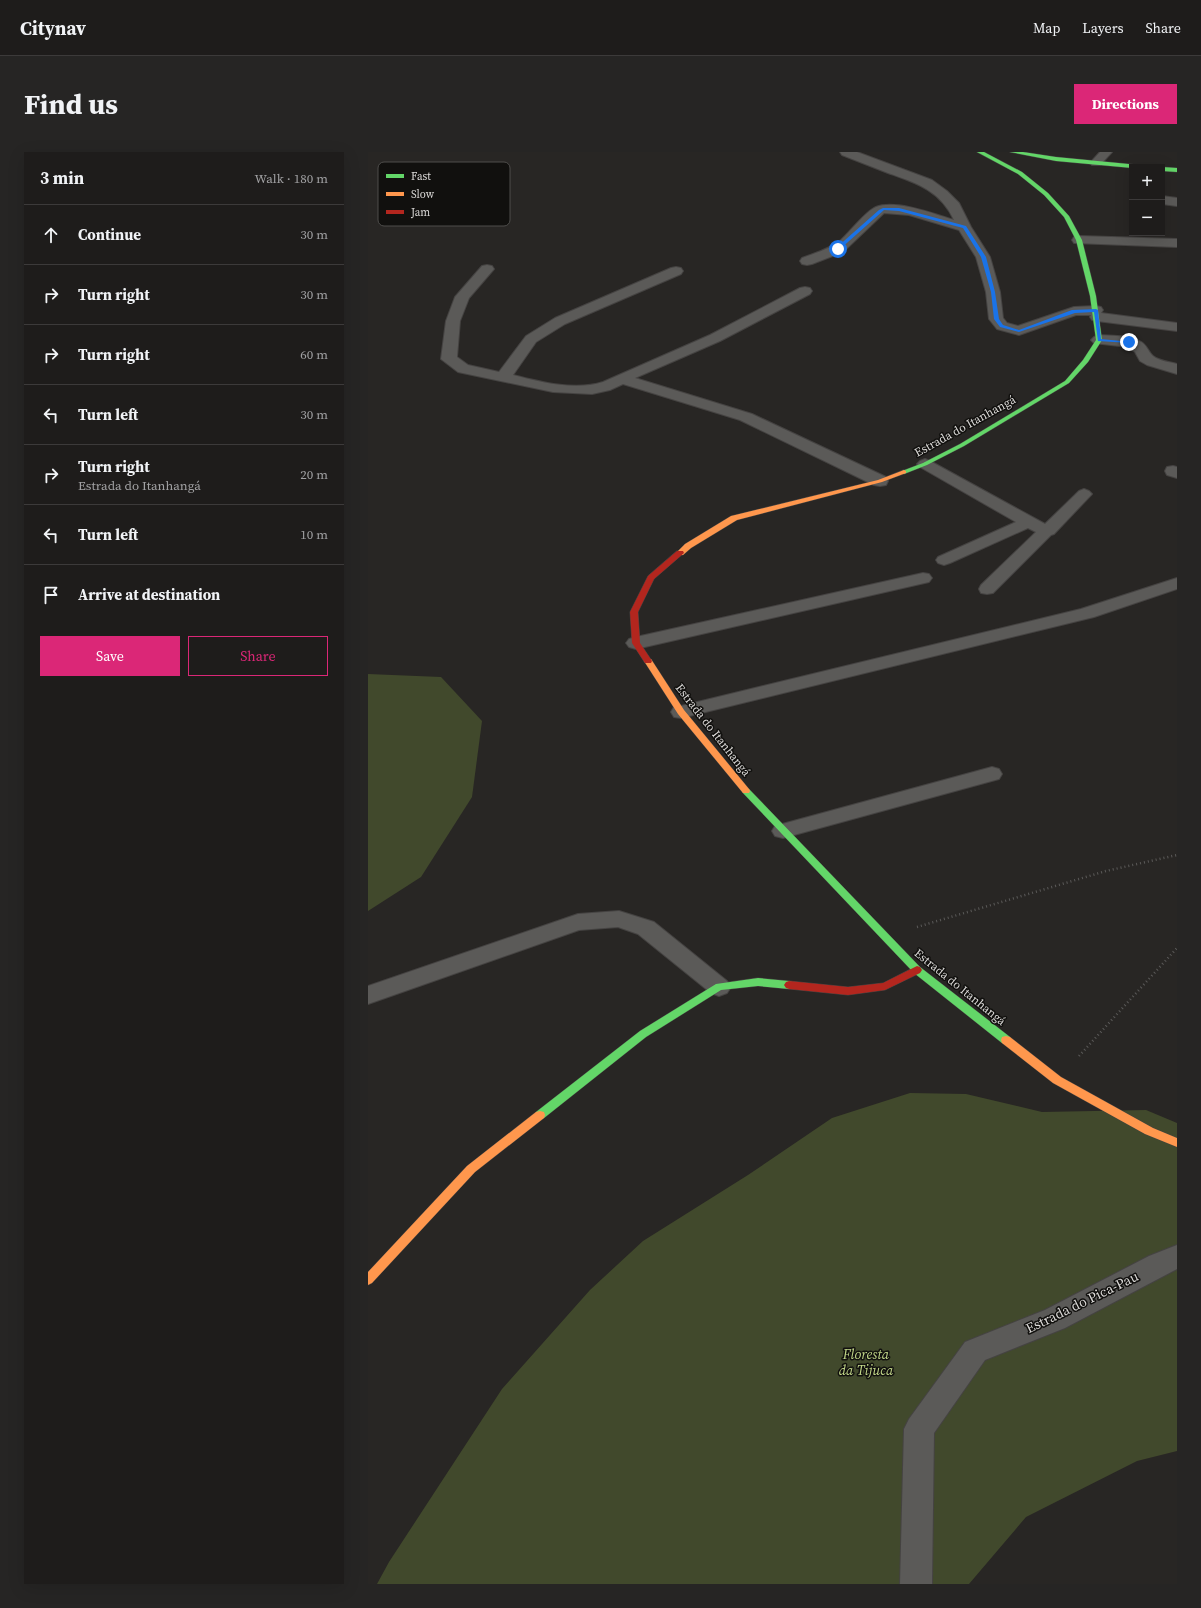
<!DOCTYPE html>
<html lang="en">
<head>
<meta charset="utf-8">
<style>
	:root { --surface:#1e1c1b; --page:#262524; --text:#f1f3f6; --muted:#a1a1a3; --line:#3c3a3a; --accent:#db2777 }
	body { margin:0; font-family:"Source Serif 4",serif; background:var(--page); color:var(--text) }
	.controls { position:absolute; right:12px; top:12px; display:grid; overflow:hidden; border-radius:0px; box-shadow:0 4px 16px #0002 }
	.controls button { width:36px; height:36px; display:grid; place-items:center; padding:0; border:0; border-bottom:1px solid var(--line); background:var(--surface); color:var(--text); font:20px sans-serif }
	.stop { position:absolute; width:12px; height:12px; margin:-9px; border:3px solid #1a73e8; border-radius:50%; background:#fff }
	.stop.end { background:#1a73e8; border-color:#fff; box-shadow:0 1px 4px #0008 }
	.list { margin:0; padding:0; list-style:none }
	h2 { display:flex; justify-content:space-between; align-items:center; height:52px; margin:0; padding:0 16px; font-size:17px }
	h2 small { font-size:13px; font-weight:400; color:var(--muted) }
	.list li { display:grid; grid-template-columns:26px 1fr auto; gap:12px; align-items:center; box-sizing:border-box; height:60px; padding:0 16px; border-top:1px solid var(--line) }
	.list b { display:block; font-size:15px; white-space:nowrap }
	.list p { margin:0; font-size:13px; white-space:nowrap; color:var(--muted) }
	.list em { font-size:13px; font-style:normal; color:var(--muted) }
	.actions { display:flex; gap:8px; padding:12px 16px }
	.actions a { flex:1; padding:9px 0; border:1px solid var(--accent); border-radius:0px; text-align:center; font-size:14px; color:var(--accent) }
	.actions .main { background:var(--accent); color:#fff }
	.icon { flex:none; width:22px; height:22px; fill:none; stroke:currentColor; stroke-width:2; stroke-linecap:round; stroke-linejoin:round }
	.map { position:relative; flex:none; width:809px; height:1432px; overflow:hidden; border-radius:0px }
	header { display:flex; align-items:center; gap:24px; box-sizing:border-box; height:56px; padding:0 20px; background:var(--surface); border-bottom:1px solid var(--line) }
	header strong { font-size:19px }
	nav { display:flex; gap:22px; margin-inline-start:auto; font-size:14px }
	.intro { display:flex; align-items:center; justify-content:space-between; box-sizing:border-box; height:96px; padding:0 24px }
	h1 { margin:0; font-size:28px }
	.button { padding:10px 18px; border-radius:0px; background:var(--accent); color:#fff; font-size:14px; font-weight:700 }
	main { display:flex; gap:24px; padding:0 24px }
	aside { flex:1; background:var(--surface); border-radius:0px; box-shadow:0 4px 16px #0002 }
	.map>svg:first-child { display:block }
</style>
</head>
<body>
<header>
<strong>Citynav</strong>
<nav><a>Map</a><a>Layers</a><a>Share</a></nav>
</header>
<div class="intro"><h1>Find us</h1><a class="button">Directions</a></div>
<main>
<aside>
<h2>3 min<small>Walk · 180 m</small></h2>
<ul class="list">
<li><svg class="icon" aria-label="ahead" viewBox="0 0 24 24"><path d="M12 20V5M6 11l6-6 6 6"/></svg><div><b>Continue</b></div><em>30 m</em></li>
<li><svg class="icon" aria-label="right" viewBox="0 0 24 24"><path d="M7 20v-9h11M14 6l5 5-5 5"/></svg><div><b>Turn right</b></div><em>30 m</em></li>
<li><svg class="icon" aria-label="right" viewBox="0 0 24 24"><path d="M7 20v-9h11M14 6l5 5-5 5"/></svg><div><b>Turn right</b></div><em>60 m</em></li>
<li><svg class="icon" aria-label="left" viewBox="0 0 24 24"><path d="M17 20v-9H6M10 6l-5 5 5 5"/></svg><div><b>Turn left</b></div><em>30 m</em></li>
<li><svg class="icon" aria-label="right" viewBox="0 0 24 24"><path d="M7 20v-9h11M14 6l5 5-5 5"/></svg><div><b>Turn right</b><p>Estrada do Itanhangá</p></div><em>20 m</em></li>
<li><svg class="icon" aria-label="left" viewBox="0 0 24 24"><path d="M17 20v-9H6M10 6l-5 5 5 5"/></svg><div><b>Turn left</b></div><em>10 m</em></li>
<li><svg class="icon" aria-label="arrive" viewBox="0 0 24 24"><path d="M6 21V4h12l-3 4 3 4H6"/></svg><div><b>Arrive at destination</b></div></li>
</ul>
<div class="actions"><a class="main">Save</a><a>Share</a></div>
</aside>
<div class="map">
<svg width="809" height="1432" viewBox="0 0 809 1432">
	<rect width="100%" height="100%" fill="#282624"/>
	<!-- green -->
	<g fill="#41492c">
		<polygon points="0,522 73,525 114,569 104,645 53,725 0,759"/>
		<polygon points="542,941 598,942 674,960 778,958 809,971 809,1299 769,1309 658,1365 601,1432 9,1432 21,1410 134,1237 222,1138 275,1089 380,1023 464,966"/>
	</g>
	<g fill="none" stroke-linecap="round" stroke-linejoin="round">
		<defs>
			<g id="lane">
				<polygon points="732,0 744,0 732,13 724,13 722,11"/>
				<polygon points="557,307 562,309 677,372 711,339 716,337 721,339 724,342 686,382 683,383 625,441 619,442 613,441 611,437 613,433 668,380 660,376 582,411 576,413 570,411 568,408 570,405 648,370 552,315 549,312 552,309"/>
			</g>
			<g id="street">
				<path d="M472,0H489L564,28L579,39L591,51L603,75L622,105L632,140L635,166L639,171L650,174L706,155L728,154L733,155L735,158L733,161L809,171V179L729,169L724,168L722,165L723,163H708L651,183L629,177L621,167L618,140L608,105L591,78L541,63L516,61L475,100L444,112L439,113L434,112L432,109L434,106C447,101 462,97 473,88C482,80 498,59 508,55C527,47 567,62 586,68C572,38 548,31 520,21C505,15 489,9 474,3Z"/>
				<polygon points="794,44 809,46 809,54 794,52"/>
				<polygon points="711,84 809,87 809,95 706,91 704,88 706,85"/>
				<path d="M119,113L124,114L126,117L101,146L92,169L89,205L100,213L131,220L158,184L187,166L303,116L308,115L313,116L315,119L313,122L197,172L168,190L145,223C172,230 207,239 235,230L342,183L432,136L437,135L442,136L444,139L442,142L352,189L267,226L384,262L518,325L520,329L518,333L512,334L506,333L372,268L255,232L242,238L224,242L185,240L90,220L73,207L78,169L87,145L114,114Z"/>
				<path d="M731,183C744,184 759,183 771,189C779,192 780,200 785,204C791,209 802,210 809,212V222L779,213L772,209L767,200L760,195L726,191L723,188L726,185Z"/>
				<polygon points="805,314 809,315 809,326 799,323 797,319 799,315"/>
				<polygon points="555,421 561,422 564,426 561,430 268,497 261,495 258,491 261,487 268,485"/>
				<polygon points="809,426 809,437 726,465 313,566 306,565 303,560 306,555 313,554 713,457"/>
				<polygon points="624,615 631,617 634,622 631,627 415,686 407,684 404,679 407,674"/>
				<polygon points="251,759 286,770 359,829 363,835 359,841 351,844 343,841 270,782 250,775 211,778 0,852 0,834 210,762"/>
				<polygon points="809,1093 809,1117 697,1176 617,1208 566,1281 564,1432 532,1432 536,1277 541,1267 597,1190 677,1158 781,1104"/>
			</g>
			<g id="fast">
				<polygon points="609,0 616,0 654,20 680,41 701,64 714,88 728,144 734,188 720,210 701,231 596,294 559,313 536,322 534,321 534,319 555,311 592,292 697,229 715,208 728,188 722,144 708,88 696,65 676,43 650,22"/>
				<polygon points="642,0 655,0 688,5 771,13 774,15 764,16 688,9"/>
				<polygon points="794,15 809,16 809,20 794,19"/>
				<polygon points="378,636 381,637 552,815 642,885 643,888 642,891 638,892 634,891 546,821 375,641 374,639 375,637"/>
				<polygon points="390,826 421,829 424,830 426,833 424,836 421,837 390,834 353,838 278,885 176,966 172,967 168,966 167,963 168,960 272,879 348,832"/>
			</g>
			<g id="slow">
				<polygon points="536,318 538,319 538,321 514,330 369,368 323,396 315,403 309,403 308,401 317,392 363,364 510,328"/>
				<polygon points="277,507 283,507 316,558 381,637 382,639 381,641 375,641 310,562 276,509"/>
				<polygon points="638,884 642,885 693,925 785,976 809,986 809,995 777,982 685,931 634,891 633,888 634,885"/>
				<polygon points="172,959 176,960 177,963 176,966 107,1020 4,1131 0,1133 0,1120 99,1014 168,960"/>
			</g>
			<g id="jam">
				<polygon points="309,399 315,399 316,401 286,427 270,460 272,491 284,509 283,511 277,511 264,491 262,460 280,424"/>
				<polygon points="549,814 552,815 554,818 552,821 517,838 480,843 421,837 418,836 416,833 418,830 421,829 480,835 515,831"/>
			</g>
		</defs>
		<!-- lane casing -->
		<use href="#lane" stroke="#454342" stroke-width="2"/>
		<!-- street casing -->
		<use href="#street" stroke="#454342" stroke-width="2"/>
		<!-- fast casing -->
		<use href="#fast" stroke="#454342" stroke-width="1"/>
		<!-- slow casing -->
		<use href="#slow" stroke="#454342" stroke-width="1"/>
		<!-- jam casing -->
		<use href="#jam" stroke="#454342" stroke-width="1"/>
		<!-- path -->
		<g stroke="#5b5a59" stroke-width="2.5" stroke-dasharray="1 3" stroke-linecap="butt">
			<polyline points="549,775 738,719 809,703"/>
			<polyline points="711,904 809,796"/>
		</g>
		<!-- lane -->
		<use href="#lane" fill="#5b5a58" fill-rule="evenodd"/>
		<!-- street -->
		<use href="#street" fill="#5b5a58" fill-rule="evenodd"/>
		<!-- fast -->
		<use href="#fast" fill="#63d668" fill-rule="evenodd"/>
		<!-- slow -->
		<use href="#slow" fill="#ff974d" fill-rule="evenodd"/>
		<!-- jam -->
		<use href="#jam" fill="#b3261e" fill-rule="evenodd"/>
	</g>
	<!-- route -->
	<polygon fill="#1a73e8" points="515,56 531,56 598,74 618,105 627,140 631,167 635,173 651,178 704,158 728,157 730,158 733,187 763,190 761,191 730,189 726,160 707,161 651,180 632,175 626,167 623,140 613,105 595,76 531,59 516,58 471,98 468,98 468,96 511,58"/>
	<g text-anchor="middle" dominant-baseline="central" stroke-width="3" stroke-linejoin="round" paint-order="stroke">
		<!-- street labels -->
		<g font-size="12" fill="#dcdad8" stroke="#11100e">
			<text transform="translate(597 274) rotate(-29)">Estrada do Itanhangá</text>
			<text transform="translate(345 578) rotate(52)">Estrada do Itanhangá</text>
			<text transform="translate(592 835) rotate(39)">Estrada do Itanhangá</text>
		</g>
		<!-- near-street labels -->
		<g font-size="14" fill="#dcdad8" stroke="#11100e">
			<text transform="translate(714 1150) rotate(-26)">Estrada do Pica-Pau</text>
		</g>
		<!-- near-park labels -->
		<g font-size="14" font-style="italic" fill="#c1d688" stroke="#11100e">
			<text x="498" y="1202">Floresta<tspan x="498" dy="16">da Tijuca</tspan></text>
		</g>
	</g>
	<!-- legend -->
	<rect x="10" y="10" width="132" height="64" rx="6" fill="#11100e" stroke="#4e4d4b" stroke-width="1"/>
	<rect x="18" y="22" width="18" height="4" fill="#63d668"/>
	<rect x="18" y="40" width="18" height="4" fill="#ff974d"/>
	<rect x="18" y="58" width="18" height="4" fill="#b3261e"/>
	<g font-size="11" fill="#dcdad8">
		<text x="43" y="28">Fast</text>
		<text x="43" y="46">Slow</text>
		<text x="43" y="64">Jam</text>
	</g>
</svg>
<div class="controls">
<button>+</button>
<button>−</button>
</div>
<div class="stop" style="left:470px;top:97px"></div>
<div class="stop end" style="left:761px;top:190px"></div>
</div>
</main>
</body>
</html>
